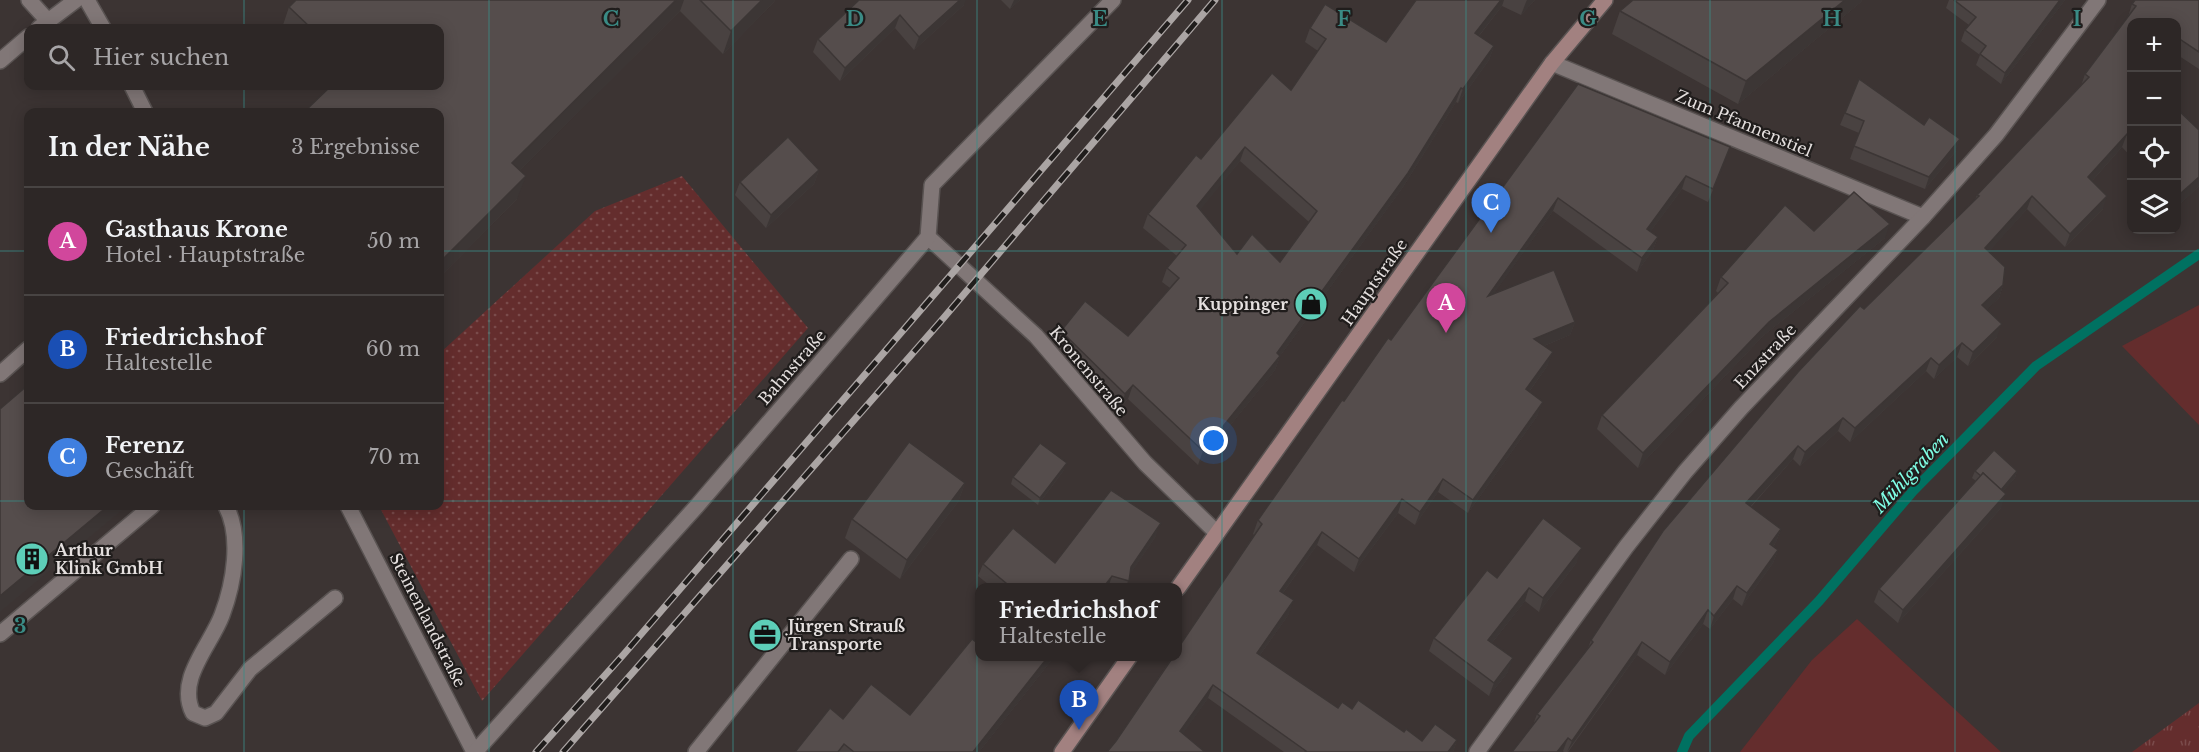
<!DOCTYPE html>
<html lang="de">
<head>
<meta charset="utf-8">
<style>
	:root { --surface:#2d2726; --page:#393332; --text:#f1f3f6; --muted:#a7a5a7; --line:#484443; --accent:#8c9099 }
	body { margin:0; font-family:"Libre Baskerville",serif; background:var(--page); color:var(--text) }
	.controls { position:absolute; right:18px; top:18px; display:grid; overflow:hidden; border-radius:12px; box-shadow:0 3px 15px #0003 }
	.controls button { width:54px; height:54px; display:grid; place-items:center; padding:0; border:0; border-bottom:2px solid var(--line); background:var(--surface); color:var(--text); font:30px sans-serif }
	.you { position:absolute; left:1214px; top:441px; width:21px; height:21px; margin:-15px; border:4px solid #fff; border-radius:50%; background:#1a73e8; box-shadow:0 0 0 9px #1a73e833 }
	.badge { display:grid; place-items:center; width:39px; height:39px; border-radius:50%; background:var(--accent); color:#fff; font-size:20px; font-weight:700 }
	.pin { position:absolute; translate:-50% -50px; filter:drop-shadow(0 2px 3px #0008) }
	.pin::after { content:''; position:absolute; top:32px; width:21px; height:18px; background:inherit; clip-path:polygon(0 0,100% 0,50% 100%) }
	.popup { position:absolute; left:975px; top:583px; width:207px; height:78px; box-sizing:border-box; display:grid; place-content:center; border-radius:12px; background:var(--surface); filter:drop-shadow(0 2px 4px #0005); font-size:20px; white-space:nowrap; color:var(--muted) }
	.popup b { font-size:22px; color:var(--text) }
	.popup::after { content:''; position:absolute; left:50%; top:100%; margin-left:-12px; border:12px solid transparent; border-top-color:var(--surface) }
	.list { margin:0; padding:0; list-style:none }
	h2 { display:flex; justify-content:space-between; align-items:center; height:78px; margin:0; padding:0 24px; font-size:26px }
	h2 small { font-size:20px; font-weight:400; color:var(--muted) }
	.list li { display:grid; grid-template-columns:39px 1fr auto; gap:18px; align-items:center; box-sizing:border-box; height:108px; padding:0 24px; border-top:2px solid var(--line) }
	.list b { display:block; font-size:22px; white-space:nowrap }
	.list p { margin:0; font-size:20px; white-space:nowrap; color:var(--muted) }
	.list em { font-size:20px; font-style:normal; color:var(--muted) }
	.icon { flex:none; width:33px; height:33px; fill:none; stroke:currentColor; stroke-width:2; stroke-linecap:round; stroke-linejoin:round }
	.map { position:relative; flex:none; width:2199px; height:752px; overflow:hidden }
	.search { position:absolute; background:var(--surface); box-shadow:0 3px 15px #0003; left:24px; top:24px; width:420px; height:66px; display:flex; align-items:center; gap:15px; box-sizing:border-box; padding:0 21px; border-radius:12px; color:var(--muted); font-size:22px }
	.panel { position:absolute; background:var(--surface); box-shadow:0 3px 15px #0003; left:24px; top:108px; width:420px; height:402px; border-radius:12px }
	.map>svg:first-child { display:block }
</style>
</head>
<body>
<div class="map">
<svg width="2199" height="752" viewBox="0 0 2199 752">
	<defs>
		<pattern id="grass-dots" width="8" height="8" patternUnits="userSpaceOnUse" patternTransform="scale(1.5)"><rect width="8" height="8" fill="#642d2d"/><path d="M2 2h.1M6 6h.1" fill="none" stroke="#7a4b4b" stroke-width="1.8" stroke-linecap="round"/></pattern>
		<pattern id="park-tufts" width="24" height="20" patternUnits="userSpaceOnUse" patternTransform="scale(1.5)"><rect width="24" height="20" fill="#642d2d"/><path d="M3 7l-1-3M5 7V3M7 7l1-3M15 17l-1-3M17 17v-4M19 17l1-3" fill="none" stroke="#7a4b4b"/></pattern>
	</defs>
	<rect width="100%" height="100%" fill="#3c3433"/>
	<!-- grass -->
	<polygon fill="url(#grass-dots)" points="682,176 808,328 482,701 379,506 440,506 440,353 595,211"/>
	<!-- park -->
	<polygon fill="url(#park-tufts)" points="2199,703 2199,752 2132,752"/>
	<!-- garden -->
	<g fill="#642d2d">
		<polygon points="2199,305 2199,425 2122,346"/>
		<polygon points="1857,619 2001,752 1740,752 1812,660"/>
	</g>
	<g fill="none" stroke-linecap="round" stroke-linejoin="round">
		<!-- stream -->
		<polyline stroke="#007161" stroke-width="10" points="1682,752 1689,736 1819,601 1913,491 2036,366 2199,254"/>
		<defs>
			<g id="lane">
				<polyline points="0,374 28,349"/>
				<path d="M226,506C242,537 234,583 222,615C211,645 176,679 193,713L205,718L216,713L250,669L335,598"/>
				<polyline points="0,634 152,506"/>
				<polyline points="696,752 851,559"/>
			</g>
			<g id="street">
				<polyline points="29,0 48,21"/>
				<polyline points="87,0 103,28"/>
				<polyline points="39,28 76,0"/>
				<polyline points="0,61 28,37"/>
				<polyline points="1552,63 1923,217"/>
				<polyline points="132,86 145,112"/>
				<polyline points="928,237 1036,336 1145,463 1217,533"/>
				<polyline points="348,506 474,752"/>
				<polyline points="475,752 696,507 928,237 932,185 1113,0"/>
				<polyline points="1477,752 1626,547 1685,472 1741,408 1923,217 1996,135 2098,0"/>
			</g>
			<g id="secondary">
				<polyline points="1178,588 1552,63 1605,0"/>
				<polyline points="1062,752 1130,656"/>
			</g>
		</defs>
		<!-- lane casing -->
		<use href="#lane" stroke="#595352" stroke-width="18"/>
		<!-- street casing -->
		<use href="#street" stroke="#595352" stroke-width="18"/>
		<!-- secondary casing -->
		<use href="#secondary" stroke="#595352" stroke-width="18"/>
		<!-- lane -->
		<use href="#lane" stroke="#817777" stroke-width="15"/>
		<!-- street -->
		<use href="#street" stroke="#817777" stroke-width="15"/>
		<!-- secondary -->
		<use href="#secondary" stroke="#a28180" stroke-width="15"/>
		<defs>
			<g id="rail">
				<polyline points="536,752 624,654 1188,0"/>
				<polyline points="563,752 941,321 1215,0"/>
			</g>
		</defs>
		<!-- rail casing -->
		<use href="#rail" stroke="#aba5a4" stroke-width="7"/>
		<!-- rail -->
		<use href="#rail" stroke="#201d1c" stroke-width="4.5" stroke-dasharray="14" stroke-linecap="butt"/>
	</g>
	<!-- wall -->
	<g fill="#494241" fill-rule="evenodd">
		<polygon points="296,0 775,0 774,2 723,54 680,11 520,170 517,199 440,277 440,28 282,28 289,7"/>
		<polygon points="859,0 964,5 914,50 895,28 840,81 813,52 818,39"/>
		<polygon points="1001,0 1020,0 1010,9"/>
		<path d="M1416,0H1535L1521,15L1502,6L1479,36L1494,46L1489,60L1458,103L1456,102L1403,187L1280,356L1275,370L1198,465L1128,399L1120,408L1056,345L1061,331L1128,336L1170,288L1162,282L1167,268L1177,256L1143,228L1148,214L1201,159L1291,90L1318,51L1305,42L1310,28L1386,42ZM1240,161L1309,222L1280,262L1237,254L1200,209Z"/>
		<polygon points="1633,0 1862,0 1861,2 1738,104 1612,34 1620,11"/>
		<polygon points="1949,0 2065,0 2001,84 1976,65 1980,55 1961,41 1965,30 1969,25 1946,8"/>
		<polygon points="2199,0 2199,69 2176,54 2176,22 2132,22 2132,158 2122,147 2092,181 2103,209 2065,247 2027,209 1989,251 2003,285 1999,298 1987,309 1997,337 1968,366 1957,357 1934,379 1926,371 1850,442 1838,431 1800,466 1793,459 1751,507 1781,529 1776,542 1773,547 1778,550 1773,563 1742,606 1733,599 1710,629 1703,624 1665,675 1637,655 1568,752 1564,752 1533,725 1537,714 1588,648 1591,640 1864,309 1975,200 1977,195 2081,86 2085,74 2128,17 2132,4"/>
		<polygon points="1578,84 1725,160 1708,202 1682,189 1650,232 1658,237 1653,250 1637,272 1553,211 1494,293 1575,322 1570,335 1544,346 1548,365 1529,392 1538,415 1468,513 1438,492 1415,525 1398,513 1354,572 1317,545 1283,593 1289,614 1260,655 1338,708 1352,709 1422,741 1457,740 1453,752 1284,752 1208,698 1183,733 1116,741 1254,535 1253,534 1258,520 1344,401 1391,340"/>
		<polygon points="2176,108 2199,130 2199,186 2177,207"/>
		<polygon points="1845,113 1956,151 1925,189 1850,159 1859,133 1840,125"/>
		<polygon points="819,170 814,184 766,228 735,195 740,182"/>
		<polygon points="1814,231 1885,238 1763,336 1638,468 1597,429 1602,415 1718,293 1716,291 1721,277"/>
		<polygon points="1064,470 1038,505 1011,484 1013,477"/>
		<polygon points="1975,471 2017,471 2015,478 2003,491 2001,508 1898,623 1874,602 1879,589 1976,481 1972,478"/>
		<polygon points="965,483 958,502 900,579 845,538 852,519"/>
		<polygon points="1156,536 1130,574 1126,588 993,588 978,576 983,564 1055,563"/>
		<polygon points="1577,562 1539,612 1525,601 1492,643 1508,672 1489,696 1429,651 1434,638 1497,578"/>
		<polygon points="980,657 1054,657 979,752 795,752 843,719 910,715"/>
	</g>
	<!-- shaded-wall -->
	<g fill="#3c3635">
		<polygon points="676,0 684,0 680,11 504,186 512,163"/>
		<polygon points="762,0 775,0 774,2 723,54 731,31"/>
		<polygon points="960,0 966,0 964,5 914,50 919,37"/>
		<polygon points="1014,0 1020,0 1010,9"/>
		<polygon points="1501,0 1504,0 1502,6 1470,47 1475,33"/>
		<polygon points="1527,0 1535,0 1521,15 1526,2"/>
		<polygon points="1845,0 1862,0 1861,2 1738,104 1746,81"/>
		<polygon points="2060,0 2065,0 2001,84 2005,73"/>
		<polygon points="900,15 895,28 840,81 845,68"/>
		<polygon points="1494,46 1489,60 1458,103 1463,89"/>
		<polygon points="1461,88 1456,102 1403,187 1280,356 1275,370 1198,465 1203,451"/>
		<polygon points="2127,134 2122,147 2083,191 2088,177"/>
		<polygon points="1960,139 1956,151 1925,189 1929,177"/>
		<polygon points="1245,147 1240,161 1192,220 1197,206"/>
		<polygon points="819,170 814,184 766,228 771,215"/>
		<polygon points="526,176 517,199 440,277 440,262"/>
		<polygon points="1686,176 1682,189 1642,243 1647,229"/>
		<polygon points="2199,177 2199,186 2177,207 2181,193"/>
		<polygon points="2032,196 2027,209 1981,261 1985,248"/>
		<polygon points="2107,196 2103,209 2065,247 2070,234"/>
		<polygon points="1558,198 1553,211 1483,309 1488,296"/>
		<polygon points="1890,224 1885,238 1763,336 1638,468 1643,453 1769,322"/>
		<polygon points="1658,237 1653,250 1637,272 1642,258"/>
		<polygon points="2003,285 1999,298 1978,318 1982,305"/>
		<polygon points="1575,322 1570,335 1529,352 1534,339"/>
		<polygon points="2002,324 1997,337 1968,366 1973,352"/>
		<polygon points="1962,343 1957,357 1934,379 1939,365"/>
		<polygon points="1553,352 1548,365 1521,403 1526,389"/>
		<polygon points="1931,358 1926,371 1850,442 1855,428"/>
		<polygon points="1133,385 1128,399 1120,408 1125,394"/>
		<polygon points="1543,402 1538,415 1468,513 1473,500"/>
		<polygon points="1843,418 1838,431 1800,466 1805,452"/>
		<polygon points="1798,446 1793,459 1741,517 1746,503"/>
		<polygon points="1067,463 1064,470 1038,505 1040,498"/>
		<polygon points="2017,471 2015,478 1996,499 1998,492"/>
		<polygon points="1443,479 1438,492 1415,525 1420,512"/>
		<polygon points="965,483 958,502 900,579 907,560"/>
		<polygon points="2006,494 2001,508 1898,623 1903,610"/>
		<polygon points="1402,499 1398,513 1354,572 1359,559"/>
		<polygon points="108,506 127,506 0,612 0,596"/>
		<polygon points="1161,523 1156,536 1127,579 1131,567"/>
		<polygon points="1781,529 1776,542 1765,558 1770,544"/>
		<polygon points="1322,532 1317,545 1275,604 1280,591"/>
		<polygon points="1582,548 1577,562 1539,612 1543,598"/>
		<polygon points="1778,550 1773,563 1742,606 1747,593"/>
		<polygon points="1112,576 1108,588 1103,588"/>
		<polygon points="1737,586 1733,599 1710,629 1714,616"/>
		<polygon points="1529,588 1525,601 1484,653 1488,640"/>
		<polygon points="1294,600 1289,614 1252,666 1257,653"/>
		<polygon points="1708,610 1703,624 1665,675 1670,662"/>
		<polygon points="1642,642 1637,655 1567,752 1572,741"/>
		<polygon points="1048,657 1054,657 979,752 973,752"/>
		<polygon points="1513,658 1508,672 1489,696 1494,683"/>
		<polygon points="1213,685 1208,698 1176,744 1180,731"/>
		<polygon points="1568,738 1563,751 1562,752 1557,752"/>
		<polygon points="1457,740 1453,752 1448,752"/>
	</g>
	<!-- building -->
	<g fill="#554d4c" stroke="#3c3635" stroke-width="1.5" fill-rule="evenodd">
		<polygon points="296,0 676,0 512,163 526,176 440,262 440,112 304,112 331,86 440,86 440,28 311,28 289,7"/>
		<polygon points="700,0 762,0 731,31"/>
		<polygon points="859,0 960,0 919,37 900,15 845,68 818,39"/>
		<path d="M1416,0H1501L1475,33L1494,46L1463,89L1461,88L1408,173L1277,353L1280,356L1203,451L1133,385L1125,394L1061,331L1085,301L1128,336L1179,278L1167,268L1186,245L1148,214L1196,155L1201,159L1272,73L1291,90L1326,39L1310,28L1325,4L1386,42ZM1245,147L1317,211L1280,262L1252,234L1237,254L1197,206Z"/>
		<polygon points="1633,0 1845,0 1746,81 1620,11"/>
		<polygon points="1954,0 2060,0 2005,73 1980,54 1986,46 1965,30 1976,17"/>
		<polygon points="2135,0 2199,0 2199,52 2181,40 2176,46 2176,22 2132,22 2132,139 2127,134 2088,177 2107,196 2070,234 2032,196 1985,248 2005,267 2003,285 1982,305 2002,324 1973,352 1962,343 1939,365 1931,358 1855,428 1843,418 1805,452 1798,446 1746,503 1781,529 1770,544 1778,550 1747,593 1737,586 1714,616 1708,610 1670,662 1642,642 1572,741 1568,738 1557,752 1512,752 1540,716 1537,714 1593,642 1591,640 1663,531 1798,372 1860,306 1864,309 1979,196 1977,195 2089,77 2085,74 2136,6 2132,4"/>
		<polygon points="1859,79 1924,125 1929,117 1960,139 1929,177 1854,146 1864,121 1845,113"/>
		<polygon points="1578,84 1730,147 1713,189 1686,176 1647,229 1658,237 1642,258 1558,198 1488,296 1554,270 1575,322 1534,339 1553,352 1526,389 1543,402 1473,500 1443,479 1420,512 1402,499 1359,559 1322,532 1280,591 1294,600 1257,653 1338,708 1342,702 1352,709 1358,700 1404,732 1406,729 1422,741 1435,724 1457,740 1448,752 1305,752 1306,751 1213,685 1180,731 1205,752 1107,752 1116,741 1173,657 1178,657 1178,648 1262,524 1258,520 1342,400 1344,401 1388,338 1391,340"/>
		<polygon points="2176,108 2199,130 2199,177 2181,193 2176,188"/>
		<polygon points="788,137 819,170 771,215 740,182"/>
		<polygon points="1854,192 1890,224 1769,322 1643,453 1602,415 1728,283 1721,277 1785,205 1814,231"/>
		<polygon points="28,385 28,506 108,506 0,596 0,409"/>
		<polygon points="909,442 965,483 907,560 852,519"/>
		<polygon points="1040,443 1067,463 1040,498 1013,477"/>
		<polygon points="1994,450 2017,471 2001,490 1983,473 1981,476 1975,471"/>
		<polygon points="1983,473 2006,494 1903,610 1879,589"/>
		<polygon points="1111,490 1161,523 1131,567 1129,581 1112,576 1103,588 1012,588 983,564 1013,528 1055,563"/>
		<polygon points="1543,518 1582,548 1543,598 1529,588 1488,640 1513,658 1494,683 1434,638 1487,570 1497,578"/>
		<polygon points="972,639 980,645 980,657 1048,657 973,752 854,752 844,744 838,752 795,752 830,708 843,719 871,684 910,715"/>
	</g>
	<!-- grid -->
	<path fill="none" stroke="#3a8b85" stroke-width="1.5" stroke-opacity="0.55" d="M244,0V28M489,0V752M733,0V752M977,0V752M1222,0V752M1466,0V752M1710,0V752M1955,0V752M244,86V112M0,251H28M440,251H2199M0,501H28M440,501H2199M244,506V752"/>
	<!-- icons -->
	<defs>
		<symbol id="shop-disc" viewBox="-11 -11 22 22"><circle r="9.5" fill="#5dceb8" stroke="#201d1c"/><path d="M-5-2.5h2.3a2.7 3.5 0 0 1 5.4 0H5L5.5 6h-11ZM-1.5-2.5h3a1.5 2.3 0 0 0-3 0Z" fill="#111"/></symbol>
		<symbol id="building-disc" viewBox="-11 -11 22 22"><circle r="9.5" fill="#5dceb8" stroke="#201d1c"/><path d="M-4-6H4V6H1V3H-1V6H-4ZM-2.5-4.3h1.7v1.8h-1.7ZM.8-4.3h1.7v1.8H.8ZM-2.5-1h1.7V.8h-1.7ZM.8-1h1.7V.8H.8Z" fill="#111"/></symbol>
		<symbol id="office-disc" viewBox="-11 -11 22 22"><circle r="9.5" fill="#5dceb8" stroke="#201d1c"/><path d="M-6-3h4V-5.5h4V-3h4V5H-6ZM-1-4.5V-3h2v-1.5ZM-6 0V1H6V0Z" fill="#111"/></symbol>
	</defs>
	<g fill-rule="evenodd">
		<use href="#shop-disc" x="1292" y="285" width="38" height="38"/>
		<use href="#building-disc" x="13" y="540" width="38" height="38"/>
		<use href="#office-disc" x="746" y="616" width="38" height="38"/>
	</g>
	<g text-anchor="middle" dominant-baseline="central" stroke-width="4.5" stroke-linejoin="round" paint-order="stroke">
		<!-- street labels -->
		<g font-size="16" fill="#e5e0df" stroke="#201d1c">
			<text transform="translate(1744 123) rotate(23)">Zum Pfannenstiel</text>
			<text transform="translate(1374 282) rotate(-55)">Hauptstraße</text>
			<text transform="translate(1765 356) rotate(-47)">Enzstraße</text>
			<text transform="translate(792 367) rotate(-49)">Bahnstraße</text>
			<text transform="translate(1089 371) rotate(50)">Kronenstraße</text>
			<text transform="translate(428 620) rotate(63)">Steinenlandstraße</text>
		</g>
		<!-- poi labels -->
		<g font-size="16" font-weight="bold" fill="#e5e0df" stroke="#201d1c" text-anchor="start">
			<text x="1288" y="304" text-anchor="end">Kuppinger</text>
			<text x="55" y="550">Arthur<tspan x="55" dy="18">Klink GmbH</tspan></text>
			<text x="788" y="626">Jürgen Strauß<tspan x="788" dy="18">Transporte</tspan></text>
		</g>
		<!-- water labels -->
		<g font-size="18" font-style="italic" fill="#7ffee5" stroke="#201d1c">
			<text transform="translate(1911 473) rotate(-47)">Mühlgraben</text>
		</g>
	</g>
	<g font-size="20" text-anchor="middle" font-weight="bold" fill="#3a8b85" stroke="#201d1c" stroke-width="4.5" stroke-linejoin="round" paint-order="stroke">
		<text x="611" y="26">C</text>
		<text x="855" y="26">D</text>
		<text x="1100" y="26">E</text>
		<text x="1344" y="26">F</text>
		<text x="1588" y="26">G</text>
		<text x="1832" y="26">H</text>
		<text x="2077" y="26">I</text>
		<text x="20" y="633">3</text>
	</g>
</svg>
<div class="controls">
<button>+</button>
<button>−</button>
<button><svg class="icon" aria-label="locate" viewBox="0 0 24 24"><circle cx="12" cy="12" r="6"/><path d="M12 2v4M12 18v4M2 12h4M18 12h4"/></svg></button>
<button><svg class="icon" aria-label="layers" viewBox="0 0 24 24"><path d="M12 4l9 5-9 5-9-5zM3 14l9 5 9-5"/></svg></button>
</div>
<div class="you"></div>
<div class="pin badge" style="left:1446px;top:333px;background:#d1479c">A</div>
<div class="pin badge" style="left:1079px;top:730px;background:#1a4fb4">B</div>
<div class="popup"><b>Friedrichshof</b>Haltestelle</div>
<div class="pin badge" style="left:1491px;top:233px;background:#3f7fe0">C</div>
<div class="search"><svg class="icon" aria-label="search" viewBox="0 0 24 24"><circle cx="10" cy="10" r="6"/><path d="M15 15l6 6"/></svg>Hier suchen</div>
<section class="panel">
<h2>In der Nähe<small>3 Ergebnisse</small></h2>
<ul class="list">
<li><span class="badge" style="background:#d1479c">A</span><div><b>Gasthaus Krone</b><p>Hotel · Hauptstraße</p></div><em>50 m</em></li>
<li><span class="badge" style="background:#1a4fb4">B</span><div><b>Friedrichshof</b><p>Haltestelle</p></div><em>60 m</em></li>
<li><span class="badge" style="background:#3f7fe0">C</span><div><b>Ferenz</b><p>Geschäft</p></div><em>70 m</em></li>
</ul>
</section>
</div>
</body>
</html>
